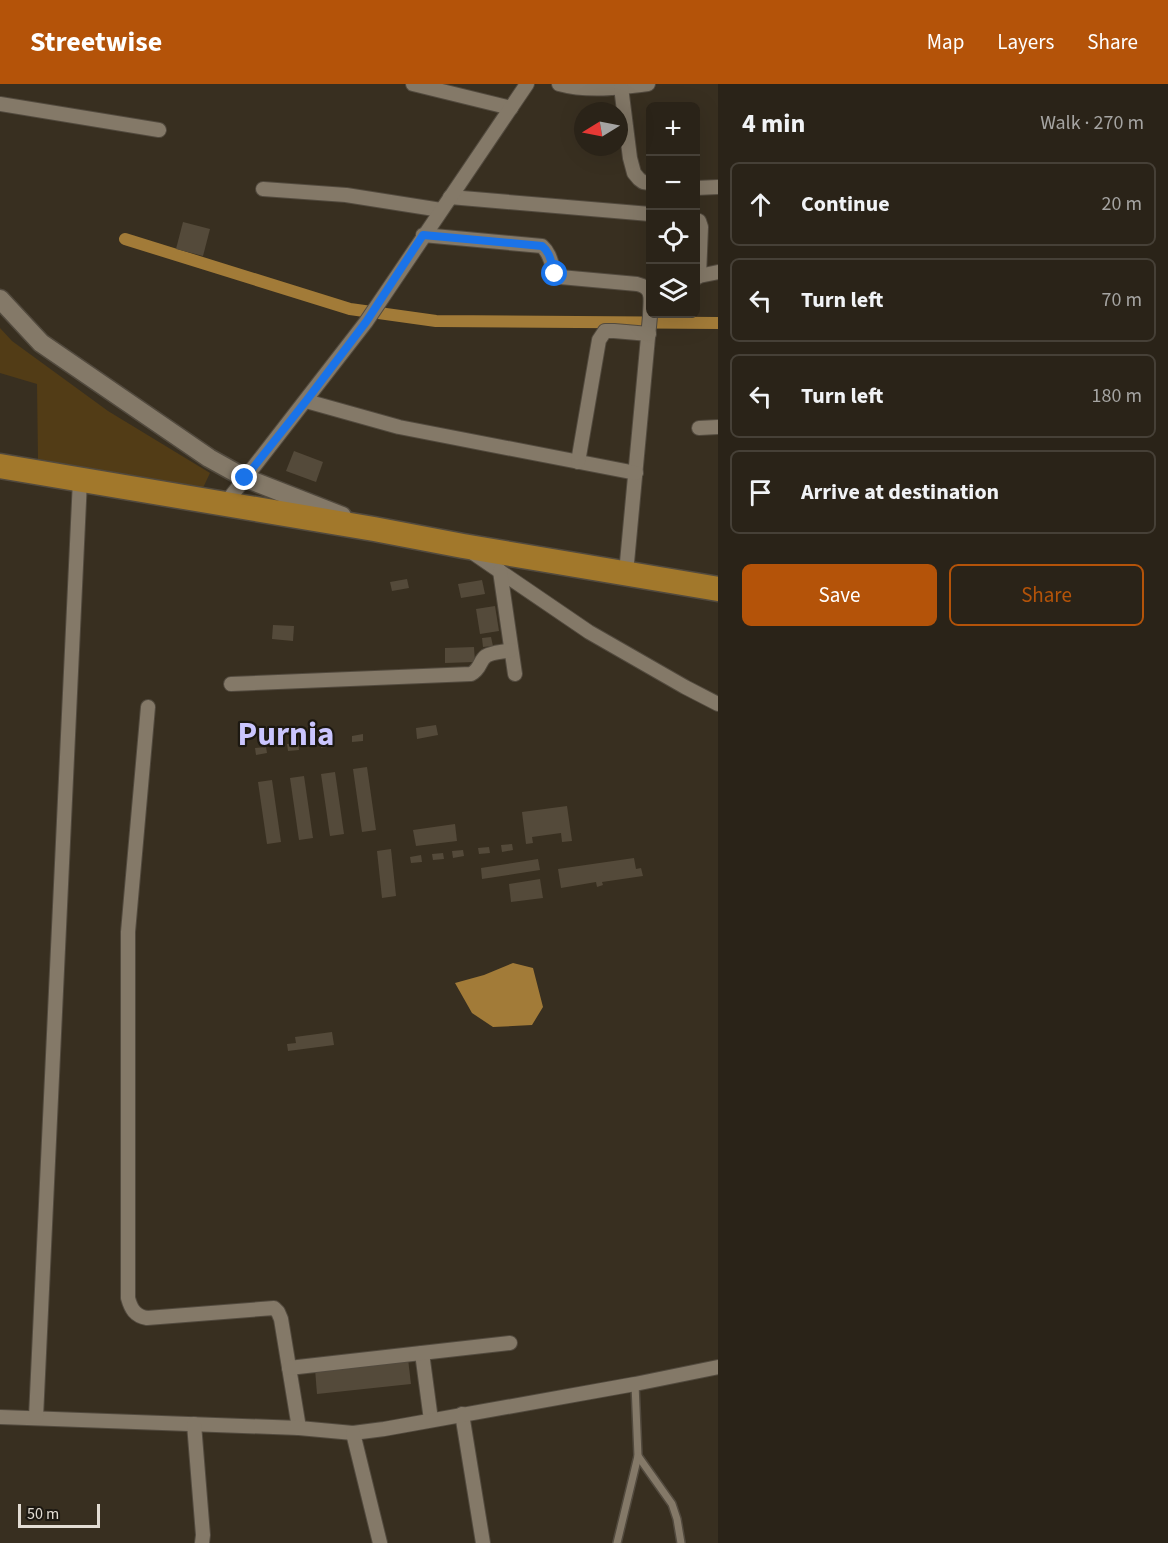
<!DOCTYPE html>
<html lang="en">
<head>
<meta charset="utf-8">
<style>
	:root { --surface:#2a2318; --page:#322b21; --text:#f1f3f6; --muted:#a5a4a2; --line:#464037; --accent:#b45309 }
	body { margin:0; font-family:"Source Sans 3",sans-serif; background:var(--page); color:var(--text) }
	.controls { position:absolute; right:18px; top:18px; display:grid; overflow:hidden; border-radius:9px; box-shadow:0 6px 24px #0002 }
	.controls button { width:54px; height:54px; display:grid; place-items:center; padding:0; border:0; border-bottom:2px solid var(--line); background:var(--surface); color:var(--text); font:30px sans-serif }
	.compass { position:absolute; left:574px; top:18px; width:54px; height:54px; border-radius:50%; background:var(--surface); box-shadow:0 6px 24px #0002; rotate:260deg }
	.scale { position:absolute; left:18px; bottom:15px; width:82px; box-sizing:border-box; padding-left:6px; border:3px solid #e3ddd4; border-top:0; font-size:16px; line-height:21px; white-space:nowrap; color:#e3ddd4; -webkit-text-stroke:4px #1c1811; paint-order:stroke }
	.stop { position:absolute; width:18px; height:18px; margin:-14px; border:4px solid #1a73e8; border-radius:50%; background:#fff }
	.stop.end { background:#1a73e8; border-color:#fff; box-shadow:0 2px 6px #0008 }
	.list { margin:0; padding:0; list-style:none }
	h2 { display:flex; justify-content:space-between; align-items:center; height:78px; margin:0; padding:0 24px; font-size:26px }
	h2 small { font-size:20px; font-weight:400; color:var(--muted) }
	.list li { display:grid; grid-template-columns:39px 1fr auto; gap:18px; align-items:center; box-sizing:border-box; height:84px; margin:0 12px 12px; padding:0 12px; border:2px solid var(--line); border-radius:9px }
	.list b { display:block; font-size:22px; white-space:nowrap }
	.list em { font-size:20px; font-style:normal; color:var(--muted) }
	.actions { display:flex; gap:12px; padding:18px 24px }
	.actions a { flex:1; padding:14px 0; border:2px solid var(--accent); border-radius:9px; text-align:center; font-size:21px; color:var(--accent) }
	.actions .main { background:var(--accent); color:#fff }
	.icon { flex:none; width:33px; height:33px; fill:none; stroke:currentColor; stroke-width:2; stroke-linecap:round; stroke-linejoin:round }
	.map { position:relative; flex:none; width:718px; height:1459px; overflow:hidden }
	header { display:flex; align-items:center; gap:36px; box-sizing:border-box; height:84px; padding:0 30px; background:var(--accent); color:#fff }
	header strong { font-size:28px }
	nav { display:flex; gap:33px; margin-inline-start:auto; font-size:21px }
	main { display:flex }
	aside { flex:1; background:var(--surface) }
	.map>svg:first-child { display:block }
</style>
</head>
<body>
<header>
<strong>Streetwise</strong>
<nav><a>Map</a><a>Layers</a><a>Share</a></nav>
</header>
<main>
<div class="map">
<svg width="718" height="1459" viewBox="0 0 718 1459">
	<rect width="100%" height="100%" fill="#382f20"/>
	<!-- green -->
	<polygon fill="#523c16" points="0,244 12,257 108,327 210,389 202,406 38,375 37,300 0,289"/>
	<!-- water -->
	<polygon fill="#a27b38" points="513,879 533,884 543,923 532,941 493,943 472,929 455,899 484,891"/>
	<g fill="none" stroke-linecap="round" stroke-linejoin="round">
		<!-- canal -->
		<polyline stroke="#a27b38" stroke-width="12" points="125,155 350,225 436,237 718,239"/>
	</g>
	<!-- building -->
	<g fill="#544a3a">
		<polygon points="183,138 210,145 203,172 176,165"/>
		<polygon points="294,367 323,378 316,398 286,387"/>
		<polygon points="407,495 409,504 392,507 390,498"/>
		<polygon points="482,496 485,510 461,514 458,500"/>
		<polygon points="495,522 499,547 480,550 476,525"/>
		<polygon points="273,541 294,542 293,557 272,555"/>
		<polygon points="491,553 493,562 483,563 482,554"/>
		<polygon points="474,563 475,578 445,579 445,564"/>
		<polygon points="436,641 438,651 417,655 416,644"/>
		<polygon points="363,650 363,657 352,658 352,652"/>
		<polygon points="331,656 332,662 321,664 320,657"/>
		<polygon points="298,659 299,666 288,667 287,660"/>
		<polygon points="266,663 267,669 256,671 255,664"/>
		<polygon points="367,683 376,746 362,748 353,685"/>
		<polygon points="335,688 344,750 330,752 321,690"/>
		<polygon points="304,692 313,754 299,756 290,694"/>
		<polygon points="272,696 281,758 267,760 258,698"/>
		<polygon points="567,722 572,757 562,758 561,749 532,753 533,759 526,760 522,728"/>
		<polygon points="455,740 457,757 416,762 413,746"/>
		<polygon points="512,760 513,766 502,768 501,761"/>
		<polygon points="489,763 490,769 479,770 478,764"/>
		<polygon points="391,765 396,812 382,814 377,767"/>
		<polygon points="463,766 464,772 453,774 452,767"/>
		<polygon points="443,769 444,775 433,776 432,770"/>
		<polygon points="421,771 422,778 411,779 410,773"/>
		<polygon points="634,774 636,785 641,784 643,792 602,798 603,801 597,803 596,798 561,804 558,785"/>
		<polygon points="538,775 540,786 482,795 481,784"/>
		<polygon points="540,795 543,814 511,818 509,800"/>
		<polygon points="332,948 334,961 288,967 287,960 296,959 295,953"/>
		<polygon points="408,1275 411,1300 317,1310 315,1285"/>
	</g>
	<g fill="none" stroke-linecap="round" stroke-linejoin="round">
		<defs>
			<g id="lane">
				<polyline points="635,1300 638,1372 672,1420 677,1435 681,1459"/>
				<polyline points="617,1459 638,1372"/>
			</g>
			<g id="street">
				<polyline points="413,0 511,24"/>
				<path d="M559,0C588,8 618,4 648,0"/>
				<polyline points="621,3 630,74 634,89 639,95 643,98 650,99"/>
				<polyline points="0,20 159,46"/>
				<polyline points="696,104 718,103"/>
				<polyline points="263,105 346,111 441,126"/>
				<polyline points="450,113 650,130"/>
				<polyline points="696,136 699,137 701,143 699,192"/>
				<path d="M423,151L542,162C551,170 551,180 555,190L560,193L637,200C655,204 650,216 650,232L626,489"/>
				<polyline points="696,194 699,192 718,188"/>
				<polyline points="306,317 399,343 636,389"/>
				<polyline points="699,344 718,343"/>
				<polyline points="578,378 599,256 605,247 614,247 649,250"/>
				<polyline points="225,420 366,238 527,0"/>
				<polyline points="473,469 589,548 685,603 718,620"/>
				<polyline points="500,487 515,590"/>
				<path d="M231,600L471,590C481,585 479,577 486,572C492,568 503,568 511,566"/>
				<path d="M148,623L128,848V1214C131,1225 135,1232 147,1234L274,1224L278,1228L281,1235L299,1344"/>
				<polyline points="422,1269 431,1336"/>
				<polyline points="289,1284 510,1259"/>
				<polyline points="462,1330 483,1459"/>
				<polyline points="0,1333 299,1344 353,1349 384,1345 635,1300 718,1283"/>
				<polyline points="36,1333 80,396"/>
				<polyline points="194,1340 203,1451 202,1459"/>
				<polyline points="353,1349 380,1459"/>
			</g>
			<polyline id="secondary" points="0,215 41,259 209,374 245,394 342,432"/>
			<polyline id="highway" points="0,382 374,445 463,462 718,505"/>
		</defs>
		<!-- lane casing -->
		<use href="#lane" stroke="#524a3e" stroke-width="10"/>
		<!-- street casing -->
		<use href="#street" stroke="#524a3e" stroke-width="16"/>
		<!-- secondary casing -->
		<use href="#secondary" stroke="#524a3e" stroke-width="21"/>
		<!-- highway casing -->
		<use href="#highway" stroke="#524a3e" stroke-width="27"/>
		<!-- lane -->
		<use href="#lane" stroke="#847968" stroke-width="7"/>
		<!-- street -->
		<use href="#street" stroke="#847968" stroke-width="14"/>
		<!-- secondary -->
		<use href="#secondary" stroke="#847968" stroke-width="18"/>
		<!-- highway -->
		<use href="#highway" stroke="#a2782b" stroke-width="24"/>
	</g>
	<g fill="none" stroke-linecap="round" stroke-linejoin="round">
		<!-- route -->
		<path stroke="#1a73e8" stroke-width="8" d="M245,394L306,317L366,238L423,151L542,162C551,169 551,180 555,190"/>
	</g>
	<g text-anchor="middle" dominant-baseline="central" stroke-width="4.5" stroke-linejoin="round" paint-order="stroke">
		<!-- town labels -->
		<g font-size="33" font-weight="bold" fill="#cac5fe" stroke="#1c1811">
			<text x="286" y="650">Purnia</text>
		</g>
	</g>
</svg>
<div class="controls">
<button>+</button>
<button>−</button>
<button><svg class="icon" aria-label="locate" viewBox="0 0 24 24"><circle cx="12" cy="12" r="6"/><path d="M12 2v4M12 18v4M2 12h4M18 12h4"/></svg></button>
<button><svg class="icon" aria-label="layers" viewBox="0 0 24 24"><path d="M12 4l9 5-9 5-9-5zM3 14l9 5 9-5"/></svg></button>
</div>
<svg class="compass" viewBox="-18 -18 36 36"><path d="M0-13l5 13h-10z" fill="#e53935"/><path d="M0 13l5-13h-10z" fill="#a5a4a2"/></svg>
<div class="scale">50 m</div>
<div class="stop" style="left:555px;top:190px"></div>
<div class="stop end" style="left:245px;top:394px"></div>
</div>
<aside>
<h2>4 min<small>Walk · 270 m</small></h2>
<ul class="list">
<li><svg class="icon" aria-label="ahead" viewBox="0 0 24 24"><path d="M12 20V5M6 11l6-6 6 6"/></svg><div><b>Continue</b></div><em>20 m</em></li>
<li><svg class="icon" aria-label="left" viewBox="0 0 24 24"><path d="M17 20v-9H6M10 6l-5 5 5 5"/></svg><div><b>Turn left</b></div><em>70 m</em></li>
<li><svg class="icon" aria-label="left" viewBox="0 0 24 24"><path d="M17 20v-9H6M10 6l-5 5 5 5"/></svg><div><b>Turn left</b></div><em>180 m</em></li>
<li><svg class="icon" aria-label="arrive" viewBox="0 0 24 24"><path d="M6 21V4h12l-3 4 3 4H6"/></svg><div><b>Arrive at destination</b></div></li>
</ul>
<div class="actions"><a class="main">Save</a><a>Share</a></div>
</aside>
</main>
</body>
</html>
